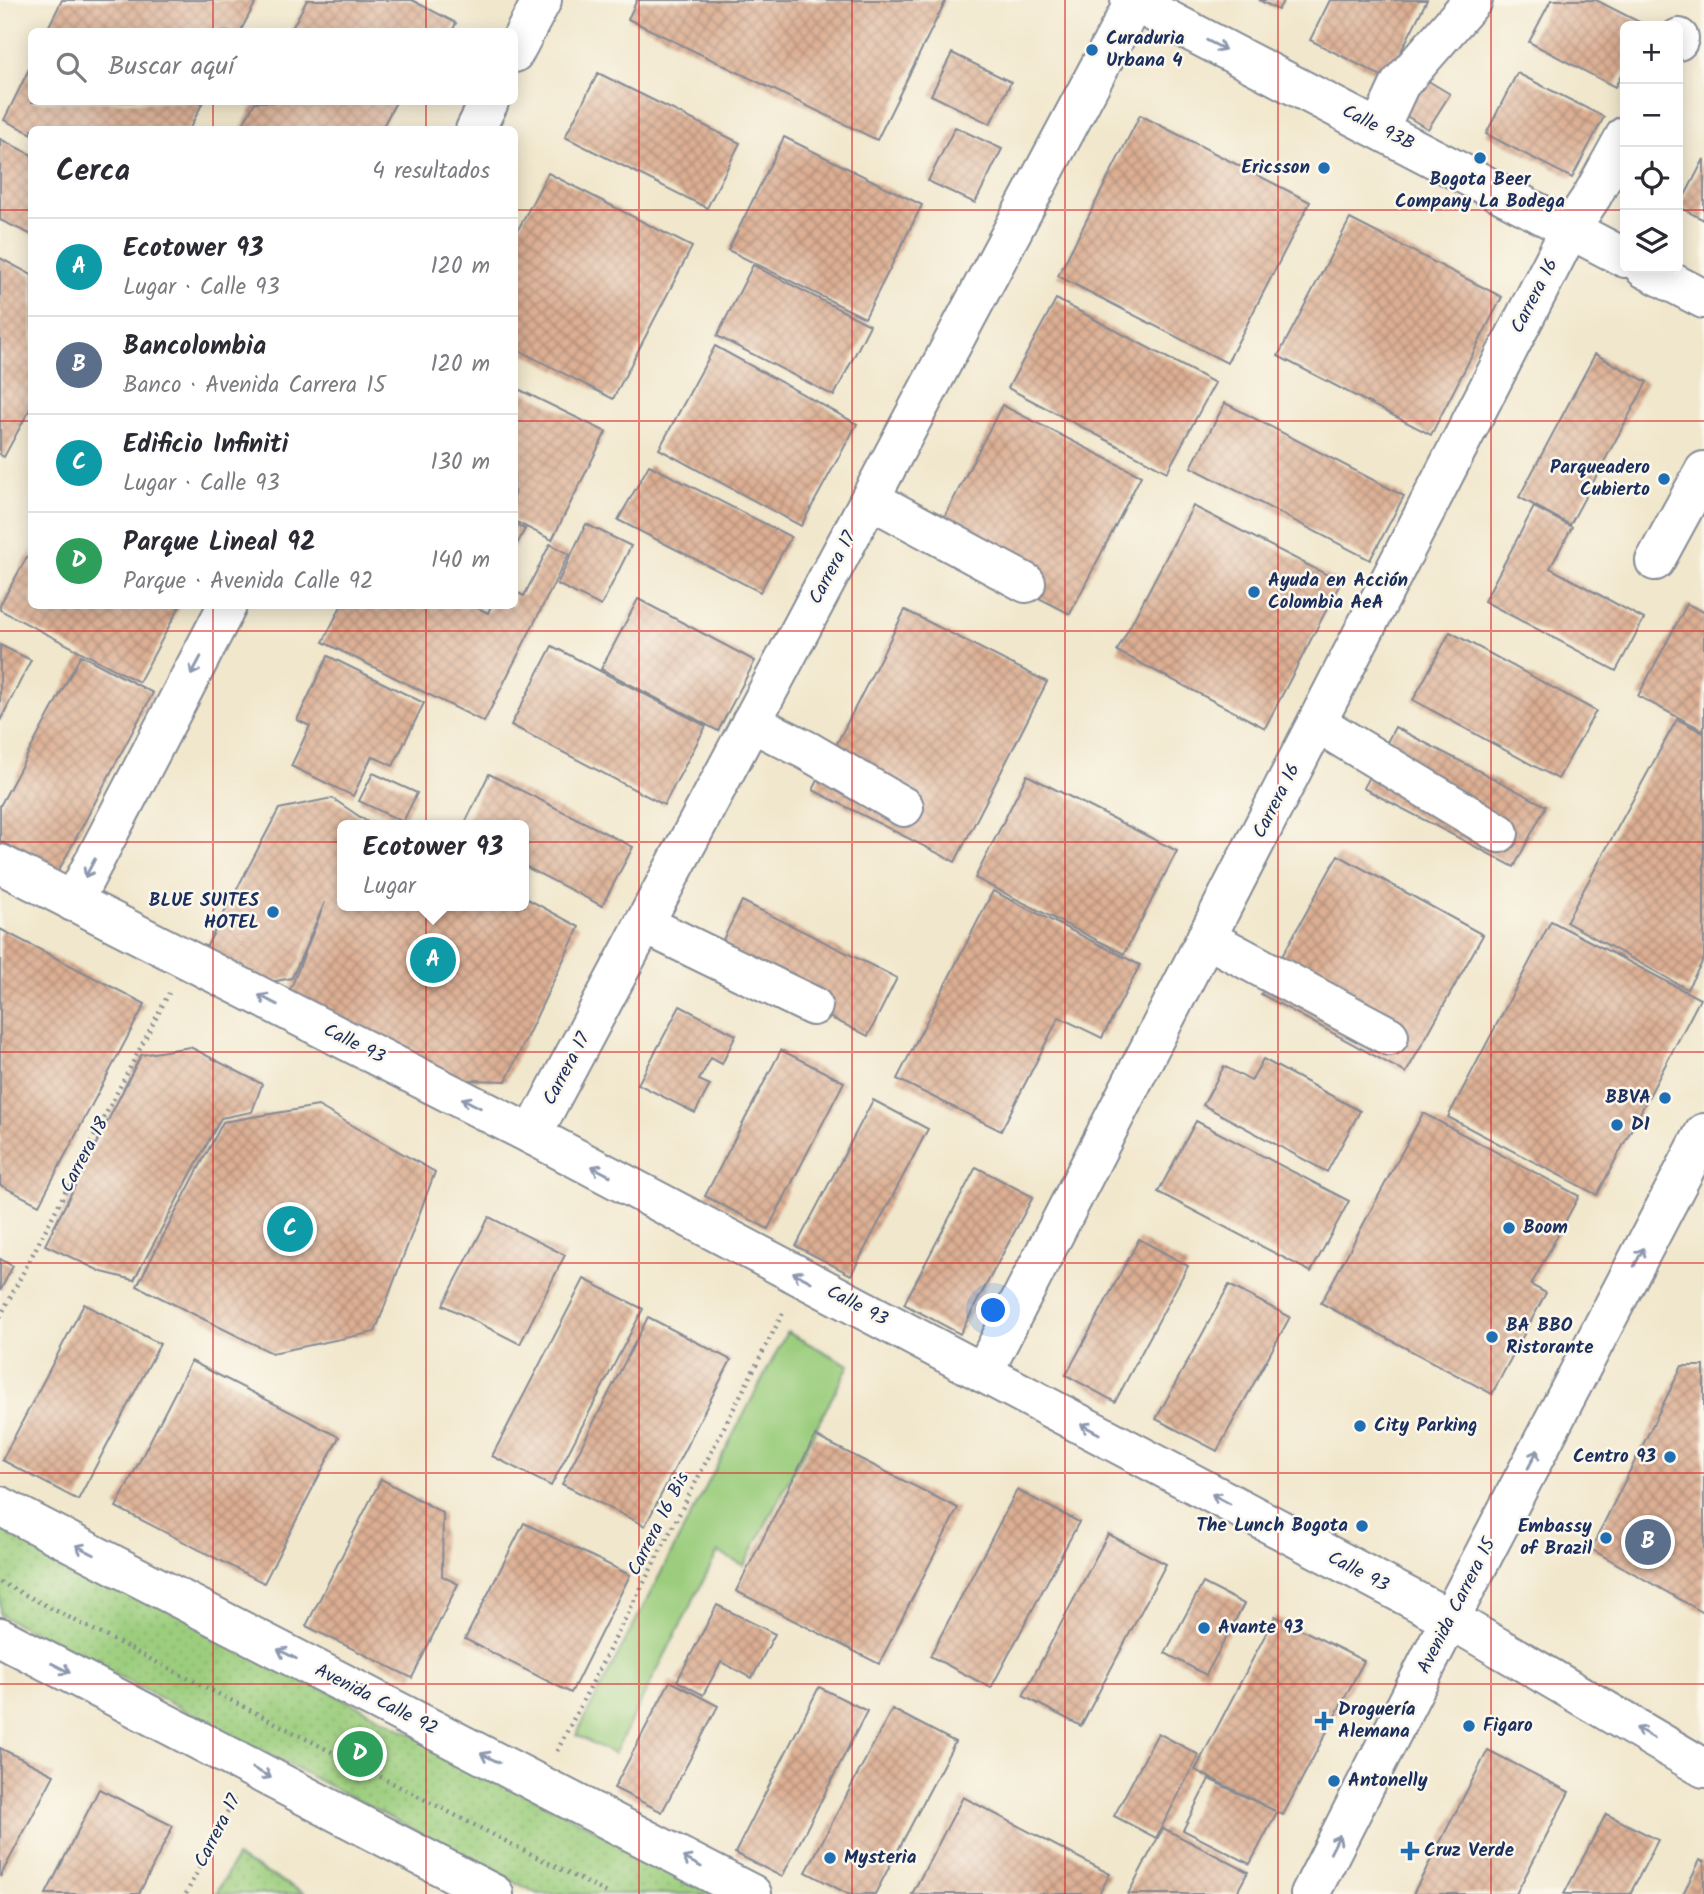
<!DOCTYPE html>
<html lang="es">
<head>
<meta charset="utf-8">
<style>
	:root { --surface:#fff; --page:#f7f7f7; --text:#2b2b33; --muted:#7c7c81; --line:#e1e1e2; --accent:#111827 }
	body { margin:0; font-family:Kalam,sans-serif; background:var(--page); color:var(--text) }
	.controls { position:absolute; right:21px; top:21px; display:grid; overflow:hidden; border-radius:10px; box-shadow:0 4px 18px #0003 }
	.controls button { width:63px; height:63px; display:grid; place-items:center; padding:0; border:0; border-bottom:2px solid var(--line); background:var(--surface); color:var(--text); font:35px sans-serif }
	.you { position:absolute; left:994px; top:1311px; width:24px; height:24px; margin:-18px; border:5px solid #fff; border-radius:50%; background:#1a73e8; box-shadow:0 0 0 10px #1a73e833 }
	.badge { display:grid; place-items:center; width:46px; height:46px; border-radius:50%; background:var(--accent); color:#fff; font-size:23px; font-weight:700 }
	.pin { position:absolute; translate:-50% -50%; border:4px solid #fff; box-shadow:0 2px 7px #0006 }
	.popup { position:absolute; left:337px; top:820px; width:192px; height:91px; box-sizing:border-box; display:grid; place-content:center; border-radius:10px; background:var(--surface); filter:drop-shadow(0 2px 5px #0005); font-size:23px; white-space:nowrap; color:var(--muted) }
	.popup b { font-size:26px; color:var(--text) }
	.popup::after { content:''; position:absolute; left:50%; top:100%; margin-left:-14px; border:14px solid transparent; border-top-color:var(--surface) }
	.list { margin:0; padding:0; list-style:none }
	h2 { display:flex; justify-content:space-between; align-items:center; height:91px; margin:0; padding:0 28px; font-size:30px }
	h2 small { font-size:23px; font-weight:400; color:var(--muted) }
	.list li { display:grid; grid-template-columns:46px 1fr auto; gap:21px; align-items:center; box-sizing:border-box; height:98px; padding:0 28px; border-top:2px solid var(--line) }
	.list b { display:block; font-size:26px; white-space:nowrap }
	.list p { margin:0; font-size:23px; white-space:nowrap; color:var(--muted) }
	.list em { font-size:23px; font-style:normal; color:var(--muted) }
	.icon { flex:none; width:38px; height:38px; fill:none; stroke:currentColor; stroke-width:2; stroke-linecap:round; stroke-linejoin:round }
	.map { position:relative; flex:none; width:1704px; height:1894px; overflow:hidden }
	.search { position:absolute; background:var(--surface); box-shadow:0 4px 18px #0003; left:28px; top:28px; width:490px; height:77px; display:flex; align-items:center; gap:18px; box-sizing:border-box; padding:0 24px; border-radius:10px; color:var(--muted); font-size:26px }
	.panel { position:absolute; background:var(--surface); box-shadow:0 4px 18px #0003; left:28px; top:126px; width:490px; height:483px; border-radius:10px }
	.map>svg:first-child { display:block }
</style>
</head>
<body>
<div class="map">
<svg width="1704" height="1894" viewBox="0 0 1704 1894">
	<defs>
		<pattern id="park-dots" width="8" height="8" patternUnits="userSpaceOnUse" patternTransform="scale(1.75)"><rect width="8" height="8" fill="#9bcd7d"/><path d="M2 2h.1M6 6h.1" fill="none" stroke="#85b06e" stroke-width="1.8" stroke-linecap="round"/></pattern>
		<pattern id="building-cross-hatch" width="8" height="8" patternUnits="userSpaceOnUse" patternTransform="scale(1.75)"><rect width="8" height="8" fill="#ddaf93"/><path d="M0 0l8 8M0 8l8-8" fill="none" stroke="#b28f7b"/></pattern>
	</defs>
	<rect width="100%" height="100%" fill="#fbf7ec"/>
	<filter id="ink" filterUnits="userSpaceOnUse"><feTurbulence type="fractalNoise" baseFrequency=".0143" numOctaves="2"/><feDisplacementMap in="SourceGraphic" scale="14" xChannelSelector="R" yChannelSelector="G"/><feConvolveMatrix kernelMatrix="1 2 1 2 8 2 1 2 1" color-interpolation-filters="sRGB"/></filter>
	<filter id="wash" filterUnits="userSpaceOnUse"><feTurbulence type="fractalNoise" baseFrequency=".00686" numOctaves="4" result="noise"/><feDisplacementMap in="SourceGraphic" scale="28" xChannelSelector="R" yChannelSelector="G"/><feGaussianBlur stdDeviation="1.57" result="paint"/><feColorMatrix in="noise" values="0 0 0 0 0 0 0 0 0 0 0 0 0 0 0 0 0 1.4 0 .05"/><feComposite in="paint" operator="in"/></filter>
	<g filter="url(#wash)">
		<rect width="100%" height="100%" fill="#f1e7cc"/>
		<!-- grass -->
		<polygon fill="#9bcd7d" stroke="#5b7e6e" stroke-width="2" points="787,1332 849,1365 744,1566 718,1552 614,1754 576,1735"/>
		<!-- park -->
		<g fill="url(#park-dots)" stroke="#5b7e6e" stroke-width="2">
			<polygon points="0,1520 720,1894 538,1894 0,1615"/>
			<polygon points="236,1857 306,1894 216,1894"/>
		</g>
		<g id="blocks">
			<!-- building -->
			<g fill="url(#building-cross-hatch)">
				<polygon points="62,0 257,0 240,32 46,32"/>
				<polygon points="307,0 412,0 456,23 452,32 290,32"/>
				<polygon points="637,0 946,0 877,140 628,19"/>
				<polygon points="1259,0 1284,0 1278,10"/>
				<polygon points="1330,0 1427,0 1387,79 1310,40"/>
				<polygon points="1551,0 1596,0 1647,26 1625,26 1625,68 1615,87 1529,42"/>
				<polygon points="952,53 1011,82 990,124 931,95"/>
				<polygon points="32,63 32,102 203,102 189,130 32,130 32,134 4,120"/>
				<polygon points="598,73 740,143 707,208 565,137"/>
				<polygon points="1517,73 1604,117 1572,178 1486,134"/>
				<polygon points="1425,79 1450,94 1428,129 1403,114"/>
				<polygon points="255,102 396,102 381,130 240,130"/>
				<polygon points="1140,115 1310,202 1227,363 1058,276"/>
				<polygon points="955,127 1002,149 975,203 928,181"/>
				<polygon points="784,137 922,205 865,318 728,250"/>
				<polygon points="0,139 32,155 32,235 0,220"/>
				<polygon points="1704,159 1704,220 1679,207"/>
				<polygon points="548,173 692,247 613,399 514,348 514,237"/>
				<polygon points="1350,219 1502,297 1431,435 1278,356"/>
				<polygon points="0,258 32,275 32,405 4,457 0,455"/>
				<polygon points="753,265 870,325 834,396 717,336"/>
				<polygon points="1056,299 1215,383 1167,472 1008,388"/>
				<polygon points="715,346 857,424 801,526 659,449"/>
				<polygon points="1595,354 1647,382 1570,525 1519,497"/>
				<polygon points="514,387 606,432 552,540 514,521"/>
				<polygon points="1225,403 1404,496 1370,560 1191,467"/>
				<polygon points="1002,405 1141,476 1070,614 931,543"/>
				<polygon points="649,465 791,537 760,592 618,520"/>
				<polygon points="1193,506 1341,582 1265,728 1117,651"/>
				<polygon points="1534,507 1572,527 1550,568 1644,619 1616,671 1484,601"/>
				<polygon points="514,524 525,529 514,550"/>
				<polygon points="586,524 631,546 601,606 557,584"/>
				<polygon points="550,544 569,554 484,722 323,642 341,606 473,606 488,613 491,606 514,606 514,591 524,596"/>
				<polygon points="32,548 32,606 180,606 139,682 0,610 0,605"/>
				<polygon points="638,599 755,661 718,731 601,669"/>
				<polygon points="1687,604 1704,612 1704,731 1638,696"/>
				<polygon points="905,610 1047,682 955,862 813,790"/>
				<polygon points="1450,632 1596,711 1558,779 1413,700"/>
				<polygon points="0,645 31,660 0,721"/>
				<polygon points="552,646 706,726 664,805 511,725"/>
				<polygon points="81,655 153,693 58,872 0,841 0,806"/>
				<polygon points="328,656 424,703 393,766 372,756 353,796 291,766 310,726 297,720"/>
				<polygon points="1677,719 1704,733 1704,959 1687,989 1566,922"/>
				<polygon points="1395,727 1546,806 1514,867 1363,788"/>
				<polygon points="373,773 417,793 403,822 359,801"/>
				<polygon points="489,774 633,847 602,906 524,866 524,825 464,825"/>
				<polygon points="1027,775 1177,851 1124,954 975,878"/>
				<polygon points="332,798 372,825 342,825 342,906 524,906 524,897 579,927 506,1081 434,1079 289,993 325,902 292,978 254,985 201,957 279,809"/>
				<polygon points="1338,855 1483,935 1406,1073 1261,994"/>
				<polygon points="993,891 1140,965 1102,1038 1059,1017 1001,1131 897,1079"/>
				<polygon points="742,901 897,978 868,1036 713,960"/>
				<polygon points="1551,921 1700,999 1597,1195 1448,1117"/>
				<polygon points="0,929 145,1004 39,1205 0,1185"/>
				<polygon points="680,1006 736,1035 722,1064 711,1058 699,1080 710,1085 695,1113 638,1084"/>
				<polygon points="190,1047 262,1084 252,1112 221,1118 134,1280 102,1272 45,1245 141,1055"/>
				<polygon points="781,1050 844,1082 768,1229 705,1196"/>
				<polygon points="1263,1059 1360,1111 1327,1172 1203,1105 1224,1066 1251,1081"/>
				<polygon points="873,1100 928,1129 851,1275 796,1246"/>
				<polygon points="318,1106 435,1172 375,1332 272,1353 137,1286 223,1122"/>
				<polygon points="1423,1113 1579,1196 1531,1285 1546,1293 1492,1394 1321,1303"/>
				<polygon points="1196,1121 1349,1201 1311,1272 1158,1192"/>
				<polygon points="976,1167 1033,1197 960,1334 904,1304"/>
				<polygon points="489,1217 565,1255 520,1344 443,1305"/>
				<polygon points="1139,1239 1188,1266 1115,1402 1066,1375"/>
				<polygon points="0,1259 13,1266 0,1291"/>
				<polygon points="584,1279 643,1309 551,1486 492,1456"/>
				<polygon points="1229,1285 1290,1317 1217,1451 1156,1419"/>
				<polygon points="84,1304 160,1344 78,1500 2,1460"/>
				<polygon points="648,1317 731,1360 645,1526 562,1484"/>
				<polygon points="191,1361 339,1437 264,1583 116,1507"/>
				<polygon points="1682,1366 1704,1366 1704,1613 1591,1549"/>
				<polygon points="815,1436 958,1508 879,1664 736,1591"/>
				<polygon points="381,1479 443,1513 442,1576 458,1584 412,1678 306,1626"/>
				<polygon points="1017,1490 1079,1522 991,1688 930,1656"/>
				<polygon points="524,1523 630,1575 571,1693 465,1639"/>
				<polygon points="1108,1534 1166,1564 1081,1726 1023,1696"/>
				<polygon points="1203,1583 1244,1604 1206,1675 1165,1653"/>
				<polygon points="717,1605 775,1634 752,1678 721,1662 703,1695 677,1681"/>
				<polygon points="1275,1616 1364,1661 1283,1815 1277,1812 1250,1864 1183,1830 1209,1779 1275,1811 1195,1770"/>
				<polygon points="670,1681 718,1706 662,1812 614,1788"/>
				<polygon points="819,1687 867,1711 782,1877 735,1853"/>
				<polygon points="892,1709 955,1742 875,1894 848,1894 806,1872"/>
				<polygon points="1158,1733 1199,1755 1156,1838 1114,1816"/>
				<polygon points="0,1748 54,1775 0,1877"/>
				<polygon points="1488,1750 1569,1792 1516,1894 1413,1894"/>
				<polygon points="99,1789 173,1826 139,1894 46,1894"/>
				<polygon points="963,1797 1110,1874 1099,1894 912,1894"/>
				<polygon points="1606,1814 1658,1840 1630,1894 1564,1894"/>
				<polygon points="1163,1828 1248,1872 1236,1894 1128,1894"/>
				<polygon points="1700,1860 1704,1862 1704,1894 1683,1894"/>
			</g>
		</g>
	</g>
	<g filter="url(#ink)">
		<use href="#blocks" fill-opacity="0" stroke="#868b95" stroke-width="2"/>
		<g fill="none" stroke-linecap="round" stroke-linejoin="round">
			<defs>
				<g id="minor">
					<polyline points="1130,0 1625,258"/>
					<polyline points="1678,41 1679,38"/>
					<polyline points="514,53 542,0"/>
					<polyline points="1379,129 1400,84 1473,0"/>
					<polyline points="475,130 489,102"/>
					<polyline points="1644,268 1704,299"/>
					<polyline points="870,499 1026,583"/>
					<polyline points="1655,561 1704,471"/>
					<polyline points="751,722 808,751 904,807"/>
					<polyline points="1317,723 1499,833"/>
					<polyline points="0,864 532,1135 1450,1619 1704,1768"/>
					<polyline points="73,902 227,606"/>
					<polyline points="644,924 813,1006"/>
					<polyline points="1206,938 1389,1036"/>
					<polyline points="532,1135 1135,0"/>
					<polyline points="983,1373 1570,229 1592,196 1625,136"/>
				</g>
				<g id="major">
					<polyline points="0,1506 752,1894"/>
					<polyline points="0,1637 494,1894"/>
					<polyline points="1310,1894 1450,1619 1704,1133"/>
				</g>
			</defs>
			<!-- minor casing -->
			<use href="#minor" stroke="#868b95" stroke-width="42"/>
			<!-- major casing -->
			<use href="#major" stroke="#868b95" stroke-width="42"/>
			<!-- path -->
			<g stroke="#868b95" stroke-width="4.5" stroke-dasharray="2 5" stroke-linecap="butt">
				<polyline points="0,1317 169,993"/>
				<polyline points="0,1582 609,1894"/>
				<polyline points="557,1751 784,1311"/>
				<polyline points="186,1894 234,1799"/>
			</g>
			<!-- minor -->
			<use href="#minor" stroke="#fff" stroke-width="38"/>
			<!-- major -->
			<use href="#major" stroke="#fff" stroke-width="38"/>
		</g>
		<!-- one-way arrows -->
		<defs><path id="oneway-shaft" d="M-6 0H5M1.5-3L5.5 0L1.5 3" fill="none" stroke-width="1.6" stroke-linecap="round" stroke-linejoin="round" transform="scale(1.75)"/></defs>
		<g stroke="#8d97ae">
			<use href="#oneway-shaft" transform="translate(1216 45) rotate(27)"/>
			<use href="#oneway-shaft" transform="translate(196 666) rotate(118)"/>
			<use href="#oneway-shaft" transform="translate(90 868) rotate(118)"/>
			<use href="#oneway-shaft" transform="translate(268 1000) rotate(-153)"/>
			<use href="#oneway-shaft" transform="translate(471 1103) rotate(-153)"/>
			<use href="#oneway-shaft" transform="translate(601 1171) rotate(-152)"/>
			<use href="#oneway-shaft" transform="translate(1639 1257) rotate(-62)"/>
			<use href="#oneway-shaft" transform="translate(802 1277) rotate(-152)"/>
			<use href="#oneway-shaft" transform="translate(1090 1429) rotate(-152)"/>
			<use href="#oneway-shaft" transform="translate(1533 1459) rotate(-62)"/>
			<use href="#oneway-shaft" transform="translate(1221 1499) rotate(-152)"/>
			<use href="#oneway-shaft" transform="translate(85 1550) rotate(-153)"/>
			<use href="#oneway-shaft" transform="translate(287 1654) rotate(-153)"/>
			<use href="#oneway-shaft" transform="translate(61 1668) rotate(27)"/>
			<use href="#oneway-shaft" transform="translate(1645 1733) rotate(-150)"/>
			<use href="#oneway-shaft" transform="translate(490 1758) rotate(-153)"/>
			<use href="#oneway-shaft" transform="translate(262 1773) rotate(28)"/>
			<use href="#oneway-shaft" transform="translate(1335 1844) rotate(-63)"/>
			<use href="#oneway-shaft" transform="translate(692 1862) rotate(-152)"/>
		</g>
	</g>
	<!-- grid -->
	<path fill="none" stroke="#d62828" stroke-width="2" stroke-opacity="0.55" d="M213,0V32M426,0V32M639,0V1894M852,0V1894M1065,0V1894M1278,0V1894M1491,0V1894M213,102V130M426,102V130M0,210H32M514,210H1625M1678,210H1704M0,421H32M514,421H1704M213,606V1894M426,606V1894M0,631H1704M0,842H1704M0,1052H1704M0,1263H1704M0,1473H1704M0,1684H1704"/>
	<!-- markers -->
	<g fill="#1f6fb2" stroke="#fbf7ec" stroke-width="2.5">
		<circle cx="1092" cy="50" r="7"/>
		<circle cx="1480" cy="158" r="7"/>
		<circle cx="1324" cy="168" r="7"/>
		<circle cx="1664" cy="479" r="7"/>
		<circle cx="1254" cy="592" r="7"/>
		<circle cx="273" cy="912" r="7"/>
		<circle cx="1665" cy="1098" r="7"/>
		<circle cx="1617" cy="1125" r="7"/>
		<circle cx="1509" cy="1228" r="7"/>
		<circle cx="1492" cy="1337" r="7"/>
		<circle cx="1360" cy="1426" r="7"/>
		<circle cx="1670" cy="1457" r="7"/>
		<circle cx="1362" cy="1526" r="7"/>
		<circle cx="1606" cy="1538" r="7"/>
		<circle cx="1204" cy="1628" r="7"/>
		<path d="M1320.5 1710.5h7v7h7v7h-7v7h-7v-7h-7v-7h7z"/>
		<circle cx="1469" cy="1726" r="7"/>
		<circle cx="1334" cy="1781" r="7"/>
		<path d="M1406.5 1840.5h7v7h7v7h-7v7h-7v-7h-7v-7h7z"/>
		<circle cx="830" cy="1858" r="7"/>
	</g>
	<g text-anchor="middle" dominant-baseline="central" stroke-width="5" stroke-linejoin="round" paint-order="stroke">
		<!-- poi labels -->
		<g font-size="19" font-weight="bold" fill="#1b2f5e" stroke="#fbf7ec" text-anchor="start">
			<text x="1106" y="39">Curaduria<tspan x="1106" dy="22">Urbana 4</tspan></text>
			<text x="1310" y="168" text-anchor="end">Ericsson</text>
			<text x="1480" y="180" text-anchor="middle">Bogota Beer<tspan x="1480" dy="22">Company La Bodega</tspan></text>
			<text x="1650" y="468" text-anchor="end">Parqueadero<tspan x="1650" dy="22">Cubierto</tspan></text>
			<text x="1268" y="581">Ayuda en Acción<tspan x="1268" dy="22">Colombia AeA</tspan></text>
			<text x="259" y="901" text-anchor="end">BLUE SUITES<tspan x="259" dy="22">HOTEL</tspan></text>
			<text x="1651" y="1098" text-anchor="end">BBVA</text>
			<text x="1631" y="1125">D1</text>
			<text x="1523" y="1228">Boom</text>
			<text x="1506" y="1326">BA BBO<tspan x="1506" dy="22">Ristorante</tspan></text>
			<text x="1374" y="1426">City Parking</text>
			<text x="1656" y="1457" text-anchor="end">Centro 93</text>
			<text x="1348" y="1526" text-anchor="end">The Lunch Bogota</text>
			<text x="1592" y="1527" text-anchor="end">Embassy<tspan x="1592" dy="22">of Brazil</tspan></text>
			<text x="1218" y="1628">Avante 93</text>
			<text x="1338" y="1710">Droguería<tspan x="1338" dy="22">Alemana</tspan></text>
			<text x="1483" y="1726">Figaro</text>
			<text x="1348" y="1781">Antonelly</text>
			<text x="1424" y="1851">Cruz Verde</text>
			<text x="844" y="1858">Mysteria</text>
		</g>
		<!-- street labels -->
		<g font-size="19" fill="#1b2f5e" stroke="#fbf7ec">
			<text transform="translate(1378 128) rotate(27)">Calle 93B</text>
			<text transform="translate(1535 296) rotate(-63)">Carrera 16</text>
			<text transform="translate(833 568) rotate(-62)">Carrera 17</text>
			<text transform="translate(1277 801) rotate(-63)">Carrera 16</text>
			<text transform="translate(354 1044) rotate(27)">Calle 93</text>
			<text transform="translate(567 1069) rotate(-62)">Carrera 17</text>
			<text transform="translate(85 1155) rotate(-62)">Carrera 18</text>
			<text transform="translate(857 1306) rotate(28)">Calle 93</text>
			<text transform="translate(659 1524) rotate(-63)">Carrera 16 Bis</text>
			<text transform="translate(1358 1572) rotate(28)">Calle 93</text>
			<text transform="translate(1457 1606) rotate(-63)">Avenida Carrera 15</text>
			<text transform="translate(376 1700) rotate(27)">Avenida Calle 92</text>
			<text transform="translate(218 1831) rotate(-63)">Carrera 17</text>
		</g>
	</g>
</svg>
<div class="controls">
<button>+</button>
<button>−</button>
<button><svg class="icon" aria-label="locate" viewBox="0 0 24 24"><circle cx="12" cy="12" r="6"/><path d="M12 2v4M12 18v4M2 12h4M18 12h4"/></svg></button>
<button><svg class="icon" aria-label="layers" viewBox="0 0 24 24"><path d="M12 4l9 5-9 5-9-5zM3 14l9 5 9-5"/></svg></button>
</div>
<div class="you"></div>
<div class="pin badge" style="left:433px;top:960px;background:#0f9aa8">A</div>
<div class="popup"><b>Ecotower 93</b>Lugar</div>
<div class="pin badge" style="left:1648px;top:1542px;background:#5c6f8a">B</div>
<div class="pin badge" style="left:290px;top:1229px;background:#0f9aa8">C</div>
<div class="pin badge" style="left:360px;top:1754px;background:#2e9e5b">D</div>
<div class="search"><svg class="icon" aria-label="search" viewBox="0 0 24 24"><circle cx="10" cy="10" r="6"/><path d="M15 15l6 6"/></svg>Buscar aquí</div>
<section class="panel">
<h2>Cerca<small>4 resultados</small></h2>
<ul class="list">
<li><span class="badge" style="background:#0f9aa8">A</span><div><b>Ecotower 93</b><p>Lugar · Calle 93</p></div><em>120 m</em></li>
<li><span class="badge" style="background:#5c6f8a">B</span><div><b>Bancolombia</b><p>Banco · Avenida Carrera 15</p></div><em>120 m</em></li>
<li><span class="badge" style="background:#0f9aa8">C</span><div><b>Edificio Infiniti</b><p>Lugar · Calle 93</p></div><em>130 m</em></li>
<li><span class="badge" style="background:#2e9e5b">D</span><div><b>Parque Lineal 92</b><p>Parque · Avenida Calle 92</p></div><em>140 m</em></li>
</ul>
</section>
</div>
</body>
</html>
